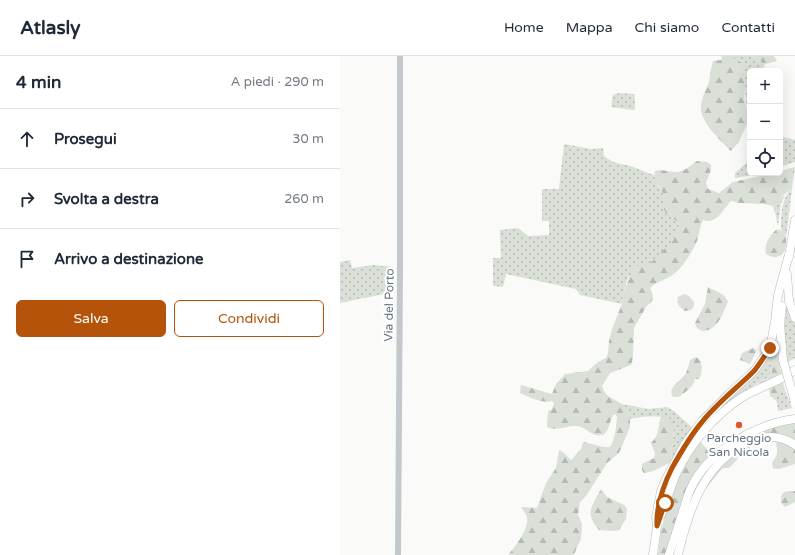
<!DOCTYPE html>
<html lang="it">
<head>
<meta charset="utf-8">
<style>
	:root { --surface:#fff; --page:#f6f6f7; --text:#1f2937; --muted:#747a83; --line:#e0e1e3; --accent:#b45309 }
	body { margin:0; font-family:"Varela Round",sans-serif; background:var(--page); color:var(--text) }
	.controls { position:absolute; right:12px; top:12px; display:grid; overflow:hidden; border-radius:6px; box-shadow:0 4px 16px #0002 }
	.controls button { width:36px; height:36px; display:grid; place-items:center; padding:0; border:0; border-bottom:1px solid var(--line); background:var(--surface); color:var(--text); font:20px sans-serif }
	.stop { position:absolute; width:12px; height:12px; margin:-9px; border:3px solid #b45309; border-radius:50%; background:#fff }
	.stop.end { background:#b45309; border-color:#fff; box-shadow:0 1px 4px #0008 }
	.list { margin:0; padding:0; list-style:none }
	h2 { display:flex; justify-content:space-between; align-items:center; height:52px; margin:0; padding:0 16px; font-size:17px }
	h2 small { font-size:13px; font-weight:400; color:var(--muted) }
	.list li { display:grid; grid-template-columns:26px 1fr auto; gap:12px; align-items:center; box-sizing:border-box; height:60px; padding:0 16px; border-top:1px solid var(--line) }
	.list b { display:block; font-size:15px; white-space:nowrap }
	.list em { font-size:13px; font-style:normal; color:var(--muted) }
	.actions { display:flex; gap:8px; padding:12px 16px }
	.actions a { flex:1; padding:9px 0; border:1px solid var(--accent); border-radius:6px; text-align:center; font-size:14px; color:var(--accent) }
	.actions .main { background:var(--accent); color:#fff }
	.icon { flex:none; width:22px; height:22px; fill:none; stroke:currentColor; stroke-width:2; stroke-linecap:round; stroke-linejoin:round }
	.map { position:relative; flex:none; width:455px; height:499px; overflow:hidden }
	header { display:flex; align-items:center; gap:24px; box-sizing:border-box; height:56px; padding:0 20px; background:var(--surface); border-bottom:1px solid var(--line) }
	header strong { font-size:19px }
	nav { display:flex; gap:22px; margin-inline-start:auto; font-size:14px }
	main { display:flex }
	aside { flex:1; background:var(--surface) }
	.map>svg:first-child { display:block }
</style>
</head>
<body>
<header>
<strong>Atlasly</strong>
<nav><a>Home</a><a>Mappa</a><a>Chi siamo</a><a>Contatti</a></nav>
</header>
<main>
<aside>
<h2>4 min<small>A piedi · 290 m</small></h2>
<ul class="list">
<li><svg class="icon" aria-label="ahead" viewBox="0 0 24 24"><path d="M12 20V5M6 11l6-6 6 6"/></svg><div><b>Prosegui</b></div><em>30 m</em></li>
<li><svg class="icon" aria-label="right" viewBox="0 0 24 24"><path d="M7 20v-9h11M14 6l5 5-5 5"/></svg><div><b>Svolta a destra</b></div><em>260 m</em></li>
<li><svg class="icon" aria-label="arrive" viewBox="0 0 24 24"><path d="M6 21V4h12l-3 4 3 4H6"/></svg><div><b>Arrivo a destinazione</b></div></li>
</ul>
<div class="actions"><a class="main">Salva</a><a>Condividi</a></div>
</aside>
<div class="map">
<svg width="455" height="499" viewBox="0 0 455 499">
	<defs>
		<pattern id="grass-dots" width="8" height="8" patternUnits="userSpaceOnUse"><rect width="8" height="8" fill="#dadfd7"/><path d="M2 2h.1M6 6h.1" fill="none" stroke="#b4b9b4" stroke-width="1.8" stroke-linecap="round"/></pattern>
		<pattern id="forest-firs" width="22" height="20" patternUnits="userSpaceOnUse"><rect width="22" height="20" fill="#dadfd7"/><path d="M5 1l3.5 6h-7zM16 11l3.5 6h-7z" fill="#b4b9b4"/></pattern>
	</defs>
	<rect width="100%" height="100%" fill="#fafaf8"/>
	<!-- grass -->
	<g fill="url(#grass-dots)">
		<path d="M393,0H412L425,8L423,15H410V52L409,56C402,42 409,33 402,18L405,12L394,4Z"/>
		<polygon points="279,37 294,38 295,43 295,53 293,54 271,51 273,39"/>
		<polygon points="440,80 455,84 455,106 440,111"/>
		<path d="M224,88L251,93L263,92L264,100C274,108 279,107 290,110C298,112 306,117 314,119L316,127L323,136L324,142L333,162L339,167L338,175L333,184L315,204L307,211L288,221L283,240L282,248L240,239L236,233L166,218L163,231L153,230V202H161L160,174L178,172L188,180L209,179V165H202V133H219Z"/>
		<polygon points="410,104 410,117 425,117 395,122 395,117"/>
		<path d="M452,133L446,183V179L441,174C441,162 441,141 452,133Z"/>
		<path d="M445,139L441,148L438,170L435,156L433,150C440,146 439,142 445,139Z"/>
		<polygon points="10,204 12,212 33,209 53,211 53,236 0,247 0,206"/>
		<path d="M447,244L455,263V302L448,306C443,285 445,265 447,244Z"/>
		<polygon points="426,307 431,308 432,314 429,321 416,328 377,359 326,433 358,375 422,310"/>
		<polygon points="445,334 452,352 438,355 437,346 433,342 437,338"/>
		<path d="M282,348L308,353L327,351L334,355L354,373L332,406L331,396L334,378L330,363C316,359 304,360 290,363L288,355Z"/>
	</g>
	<!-- forest -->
	<g fill="url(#forest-firs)">
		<path d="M382,0H393L394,4L403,7L405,12L402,18C408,32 403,35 405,47C406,52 409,57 410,62L398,87L391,95C381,85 362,68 361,53C360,44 366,34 369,26C370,20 371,11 373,5L381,4Z"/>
		<polygon points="412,0 434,0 437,5 425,8"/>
		<path d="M357,105L367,106L371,109V114L366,127L368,133L379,137L393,126L434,117H440V115L455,111L452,133L442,140L439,147L433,150L424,148L400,147L391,145C383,153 377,169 363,164C360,170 359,178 357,185C352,196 344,210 334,218C326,224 317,225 310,232L313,240L312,245L306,251L294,272L293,302L291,309L270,317L262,330L264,335L268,340L282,348L288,355L290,363V371L279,397L267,407L246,440L240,446L238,459L242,468L241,483L237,491L234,499H168C175,491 189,473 187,462C187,458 183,455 181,451L197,452L206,427L216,412L219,394L225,398L231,404L241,393L243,386C252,387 261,392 270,391C276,381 276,371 277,360L274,358C269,365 270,374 263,379C260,379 256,380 253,378C248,376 243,370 236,370C226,369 217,376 207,371L208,355L212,353L214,347L212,345C202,348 189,341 180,337L181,329L212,338L216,328L225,318L248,315L258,306L266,302L268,297L269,285L272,273L282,248L283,240L292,213L301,208L308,210L333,184L338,175L339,167C335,163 329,161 326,157C322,152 325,144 323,138C321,127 312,130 315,115C323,113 326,115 334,116C343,117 350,110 357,105Z"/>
		<path d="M437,173L444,176C450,188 444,209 426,198C424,188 429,180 437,173Z"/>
		<path d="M368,231C375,235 385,237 388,246C382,258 378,275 362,275L357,272L355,267L365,248Z"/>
		<path d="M344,238L349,240L354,246V250L351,254L345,255C340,251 336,248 338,241Z"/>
		<path d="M435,287L442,321L415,330C424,323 435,323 431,308L426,307L422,310Z"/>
		<polygon points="413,292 417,294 410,308 400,304 402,297"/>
		<path d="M356,301L360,304C362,310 363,316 359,323H355C353,332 346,335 339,341H333C327,330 341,326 346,317C348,313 349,308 350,304Z"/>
		<polygon points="443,326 445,334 437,338 433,342 430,340 429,332"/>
		<path d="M321,360L330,363L335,369L331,396L332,406C321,410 315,416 304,417L302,414V408L314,402L315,397L311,387C321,377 317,372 321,360Z"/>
		<polygon points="455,366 455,387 424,378 425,373"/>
		<path d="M437,384L455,392V408L439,413L433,412C430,404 436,404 437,397C438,392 435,389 437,384Z"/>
		<path d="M360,385L372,399L339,456L325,499H318C321,471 327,442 339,416C344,405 353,395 360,385Z"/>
		<path d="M401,394L402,396L398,399L397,404L389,412C387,412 385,412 383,412C381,413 367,432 364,435H363L382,406Z"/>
		<path d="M261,433L267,441L284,449L287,453L286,463L279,474L274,475L259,474C244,457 252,450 261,433Z"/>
		<polygon points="450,435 455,435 455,446 445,451 441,447 441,440 444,436"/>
	</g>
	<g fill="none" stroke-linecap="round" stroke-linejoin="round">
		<defs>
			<g id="major">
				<polyline points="449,201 455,164"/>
				<polyline points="447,218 449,245 455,262"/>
				<polyline points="442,250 440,268 443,304"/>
				<path d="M321,459C327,444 331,430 337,416C351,387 374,360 401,342C418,331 439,326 455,314"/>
				<polyline points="313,499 317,471 316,461 321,435 326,423 345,388 362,365 389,338 415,314 430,292 435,266 438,239 450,195"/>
				<path d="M329,499C334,483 339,468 344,452C346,446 348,438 351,432C368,395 416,368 455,363"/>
				<path d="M338,499C349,452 365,402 415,384C429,379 442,380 455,389"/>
			</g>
		</defs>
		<!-- major casing -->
		<use href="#major" stroke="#b5babe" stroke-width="9"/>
		<!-- minor -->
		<polyline stroke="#c3c8cc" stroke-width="6" points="58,499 60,210 60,0"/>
		<!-- major -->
		<use href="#major" stroke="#fff" stroke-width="8"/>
		<defs>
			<polyline id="major-bridge" points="443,304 455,346"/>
		</defs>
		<!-- major-bridge casing -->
		<use href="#major-bridge" stroke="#b5babe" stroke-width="9" stroke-linecap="butt"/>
		<!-- major-bridge -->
		<use href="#major-bridge" stroke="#fff" stroke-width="8"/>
	</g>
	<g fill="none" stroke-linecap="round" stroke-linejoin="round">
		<!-- route -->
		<path stroke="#b45309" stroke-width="5" d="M325,447L317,470C316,450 323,430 332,412C341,396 350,380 362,366C377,347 397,332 414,315C420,308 425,299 430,292"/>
	</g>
	<!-- markers -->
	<circle fill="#e4572e" stroke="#fff" stroke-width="1.5" cx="399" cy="369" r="4"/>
	<g text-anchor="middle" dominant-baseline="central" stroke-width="4" stroke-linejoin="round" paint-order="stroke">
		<!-- street labels -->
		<g font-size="12" fill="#657683" stroke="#fff">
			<text transform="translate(49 249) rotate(-89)">Via del Porto</text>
		</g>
		<!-- poi labels -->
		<g font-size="12" fill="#657683" stroke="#fff">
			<text x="399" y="382">Parcheggio<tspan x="399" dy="14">San Nicola</tspan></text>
		</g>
	</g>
</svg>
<div class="controls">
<button>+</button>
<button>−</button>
<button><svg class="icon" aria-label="locate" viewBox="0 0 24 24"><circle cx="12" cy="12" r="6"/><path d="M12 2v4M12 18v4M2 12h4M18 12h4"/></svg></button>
</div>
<div class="stop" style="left:325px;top:447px"></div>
<div class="stop end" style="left:430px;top:292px"></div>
</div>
</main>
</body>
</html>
